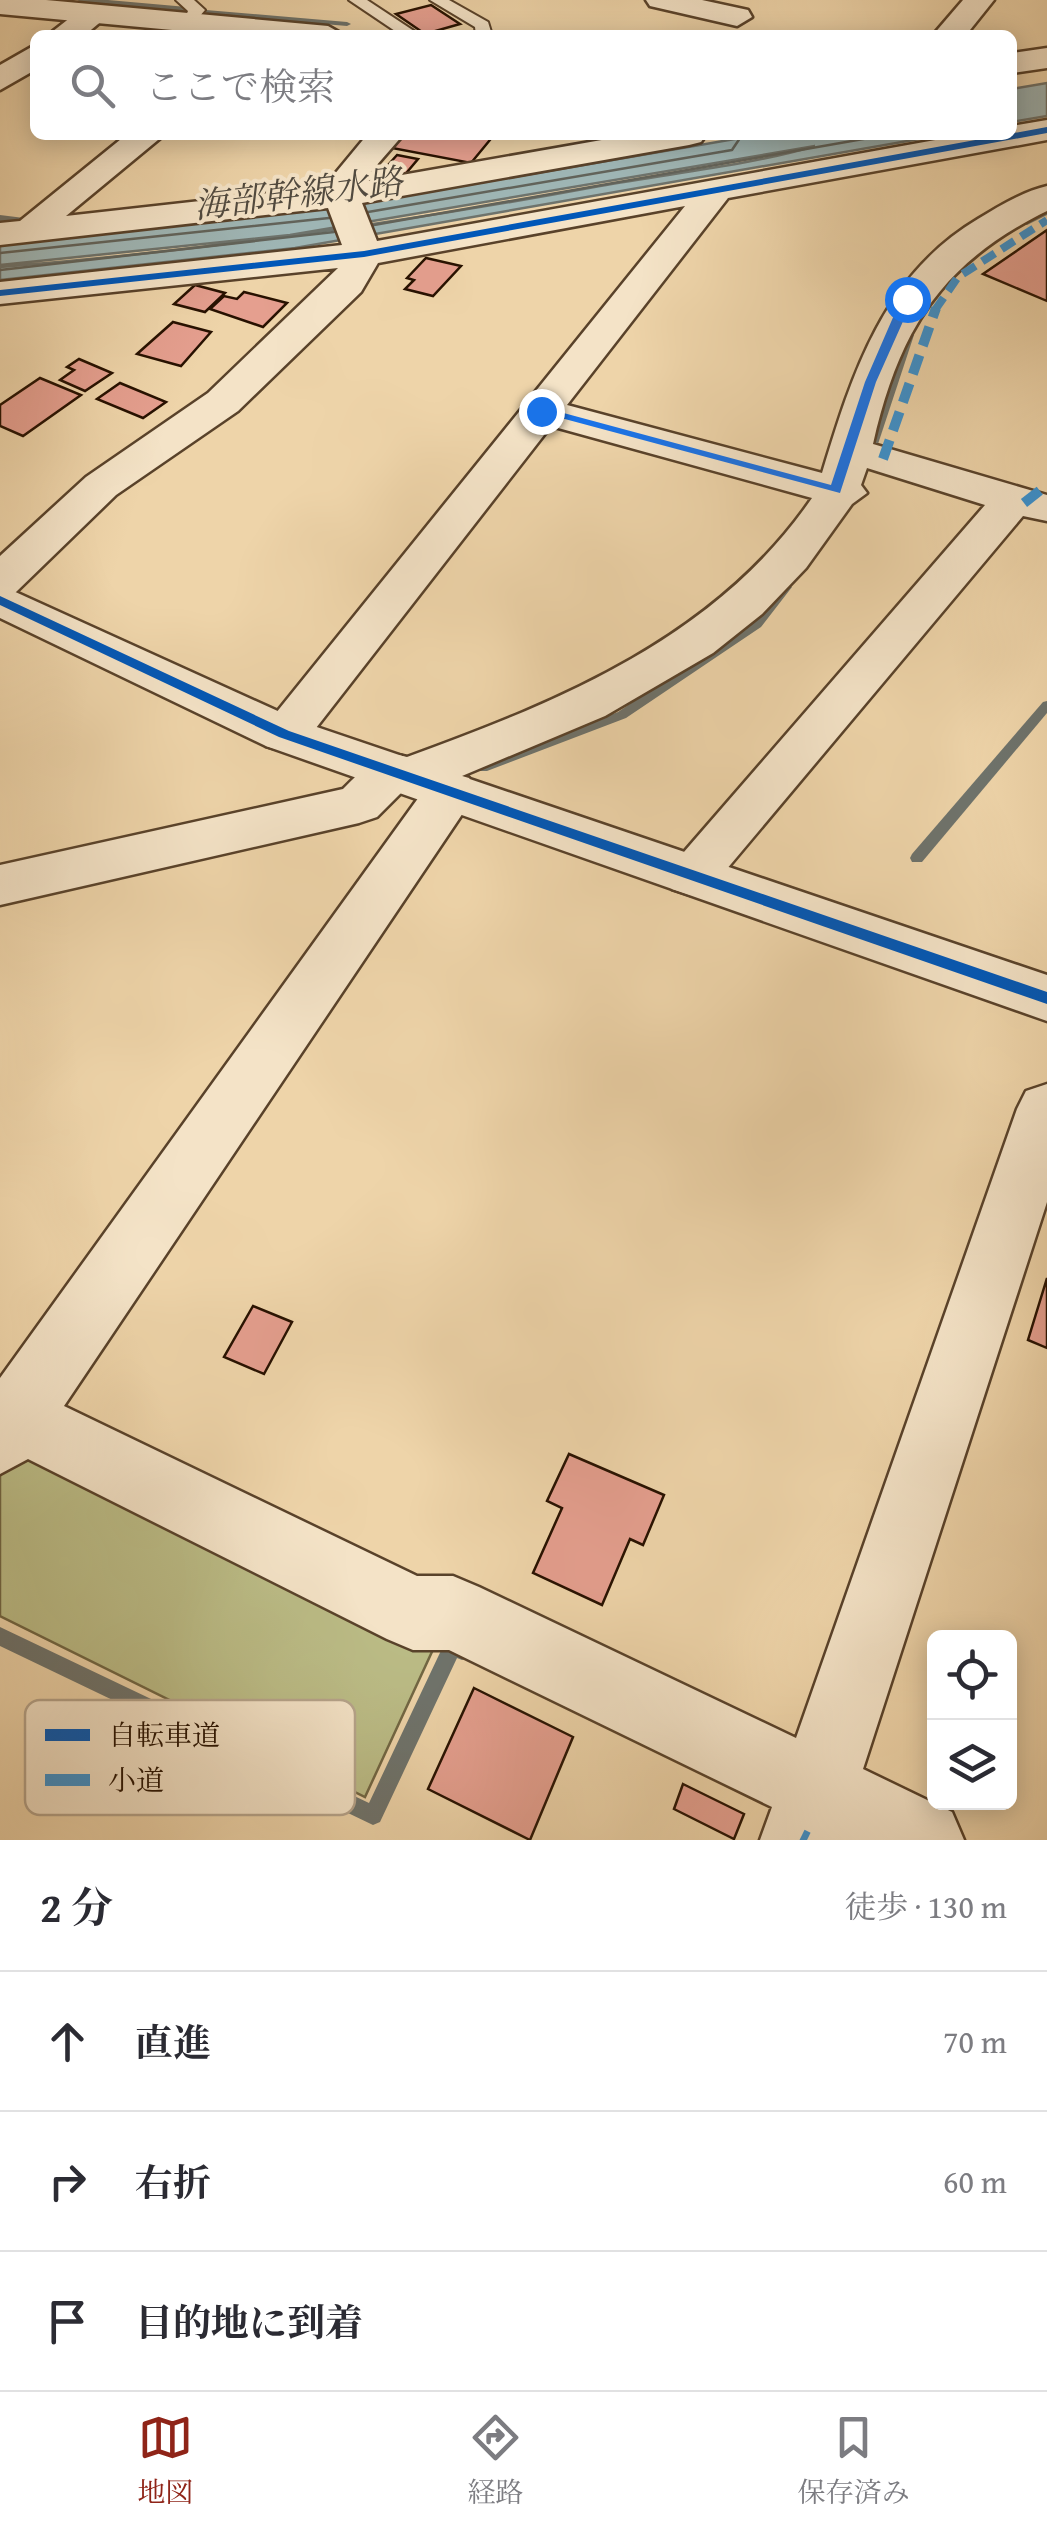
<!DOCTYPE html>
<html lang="ja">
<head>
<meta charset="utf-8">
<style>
	:root { --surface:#fff; --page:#f7f7f7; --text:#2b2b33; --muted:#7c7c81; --line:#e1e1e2; --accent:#8f2418 }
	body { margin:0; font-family:"Gentium Book Plus","Noto Serif JP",serif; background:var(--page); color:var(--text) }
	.controls { position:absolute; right:30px; bottom:30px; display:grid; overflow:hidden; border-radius:15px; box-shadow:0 5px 25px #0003 }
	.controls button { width:90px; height:90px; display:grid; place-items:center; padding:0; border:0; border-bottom:2px solid var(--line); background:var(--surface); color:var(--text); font:50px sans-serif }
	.stop { position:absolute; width:30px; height:30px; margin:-22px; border:8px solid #1a73e8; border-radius:50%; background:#fff }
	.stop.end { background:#1a73e8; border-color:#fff; box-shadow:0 2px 10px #0008 }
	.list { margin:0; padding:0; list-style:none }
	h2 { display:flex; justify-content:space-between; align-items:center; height:130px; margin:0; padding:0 40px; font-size:42px }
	h2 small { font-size:32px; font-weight:400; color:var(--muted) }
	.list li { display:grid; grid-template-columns:65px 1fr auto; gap:30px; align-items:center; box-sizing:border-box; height:140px; padding:0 40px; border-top:2px solid var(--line) }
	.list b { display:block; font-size:38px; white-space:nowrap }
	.list em { font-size:32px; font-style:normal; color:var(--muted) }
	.icon { flex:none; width:55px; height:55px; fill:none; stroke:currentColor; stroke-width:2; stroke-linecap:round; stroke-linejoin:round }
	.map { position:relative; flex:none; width:1047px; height:1840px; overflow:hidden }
	.search { position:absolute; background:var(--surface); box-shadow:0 5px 25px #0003; left:30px; right:30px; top:30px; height:110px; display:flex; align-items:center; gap:25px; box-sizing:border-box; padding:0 35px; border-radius:15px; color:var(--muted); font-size:38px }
	.sheet { height:550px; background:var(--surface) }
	nav { display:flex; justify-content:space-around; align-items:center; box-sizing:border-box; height:140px; border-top:2px solid var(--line); background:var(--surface); font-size:28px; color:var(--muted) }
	nav a { display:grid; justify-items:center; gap:5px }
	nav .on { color:var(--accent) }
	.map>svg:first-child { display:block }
</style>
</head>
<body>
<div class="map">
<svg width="1047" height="1840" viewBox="0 0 1047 1840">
	<rect width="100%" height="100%" fill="#eed4a9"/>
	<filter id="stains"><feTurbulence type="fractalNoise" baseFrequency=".002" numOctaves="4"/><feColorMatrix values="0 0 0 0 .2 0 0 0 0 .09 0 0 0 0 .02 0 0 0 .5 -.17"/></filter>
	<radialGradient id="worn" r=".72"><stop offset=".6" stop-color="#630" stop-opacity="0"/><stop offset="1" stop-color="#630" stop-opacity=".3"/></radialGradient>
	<!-- green -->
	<polygon fill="#bbbc86" stroke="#716643" stroke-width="2.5" points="32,1449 436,1643 365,1797 0,1616 0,1470"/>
	<!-- water -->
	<g fill="#9eb5b4" stroke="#6e736c" stroke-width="2.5">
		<polygon points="1047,83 1047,116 1012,122 1012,89"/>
		<path d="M758,135H942L295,248L0,280V267C202,251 401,223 600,186C671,173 747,166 815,146L290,235L0,265V243L356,204Z"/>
	</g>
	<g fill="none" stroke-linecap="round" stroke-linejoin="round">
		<!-- shore -->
		<g stroke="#62635a" stroke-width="2.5">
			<polyline points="368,212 732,150 742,135"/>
			<polyline points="374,225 886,135"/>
			<polyline points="0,253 329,218"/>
			<polyline points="0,270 334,232"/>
		</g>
		<!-- stream -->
		<g fill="#6e736c" fill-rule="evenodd">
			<polygon points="77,0 108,0 187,7 191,9 187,11 81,2"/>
			<polygon points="206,10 347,22 351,24 347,26 209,14 205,12"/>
			<polygon points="1047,209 1047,215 1027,225 1019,223"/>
			<polygon points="0,215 24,218 29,221 24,224 0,221"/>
			<polygon points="909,332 914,335 878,444 873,447 869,446 868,444 904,335"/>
			<polygon points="786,583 792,587 761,627 626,718 487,771 477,771 476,768 477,765 618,712 753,621 782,584"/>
			<polygon points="1047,701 1047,713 922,862 912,862 910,858 912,854 1043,702"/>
			<polygon points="0,1627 369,1803 446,1640 453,1638 469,1644 471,1651 469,1658 462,1660 457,1658 380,1822 373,1825 0,1646"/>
		</g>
	</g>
	<!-- building -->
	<g fill="#e59f8f" stroke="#271100" stroke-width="2.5">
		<polygon points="431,5 460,24 425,34 396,14"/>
		<polygon points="404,135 494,135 471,163 392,148"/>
		<polygon points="397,155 418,159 403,177 381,173"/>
		<polygon points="1047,230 1047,301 983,274"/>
		<polygon points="426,258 461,266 433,296 405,289 414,280 407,278"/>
		<polygon points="195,285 225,293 205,312 174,304"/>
		<polygon points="244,292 287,303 263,327 210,309 224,296 237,299"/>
		<polygon points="173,322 211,332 181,366 137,354"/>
		<polygon points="79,359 112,373 85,391 60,380 74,370 67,367"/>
		<polygon points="40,378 81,395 23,436 0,426 0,405"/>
		<polygon points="120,383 166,402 143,418 97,399"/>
		<polygon points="1047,1278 1047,1348 1028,1340"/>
		<polygon points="253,1306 292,1322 264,1374 224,1357"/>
		<polygon points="569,1454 664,1495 643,1545 630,1539 602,1605 533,1573 562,1508 547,1501"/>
		<polygon points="474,1688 573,1737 530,1840 428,1789"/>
		<polygon points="683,1784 744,1814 734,1839 674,1809"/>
	</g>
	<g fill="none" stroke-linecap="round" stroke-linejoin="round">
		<defs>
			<g id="service">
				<polygon points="176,0 194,0 205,10 192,25 182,25 188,11"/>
				<polygon points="349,0 367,0 420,35 401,35"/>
				<polygon points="430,0 449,0 488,22 492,35 476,35 475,27"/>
			</g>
			<g id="minor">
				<polygon points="646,0 702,0 748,10 752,17 737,26 650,6"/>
				<polygon points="963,0 994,0 966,35 933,35"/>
				<polygon points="95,5 110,14 85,35 48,35 84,7"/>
				<polygon points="35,45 35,70 0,90 0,65"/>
				<path d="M1047,120V140L728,198L567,405L822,473C852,375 882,276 978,219C999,206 1022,192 1047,186V211C941,263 899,330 873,444L1047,495V521L1023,516L710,889L691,895L672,889L664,875L985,505L867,468L861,485L867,493L852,504L806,568L762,614L713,653L605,716L462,776L469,778L477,791L469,804L64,1406L417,1576H453L479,1587L796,1738L1017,1109L1026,1091L1047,1084V1202L863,1769L952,1812L964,1840H760L772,1807L449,1650H413L387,1639L28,1459L0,1474V1378L424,790L402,792L377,817L359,823L0,905V865L343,789C363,770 378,748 407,757C561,701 717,637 812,498L551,426L302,746L284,751L266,746L259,734L685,206L378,263L361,292L238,411L116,495L16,592L0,597V556L86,477L208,393L338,268L0,304V282L342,245L328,208L0,245V223L20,221L126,135H164L66,216L324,187L367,135H403L362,182L630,135H706L701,142L689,145L362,203L377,241L963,135H1012V126Z"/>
			</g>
			<g id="tertiary">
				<polygon points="0,0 46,0 328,26 344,35 226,35 0,14"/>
				<polygon points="1047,48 1047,68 1012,73 1012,53"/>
				<polygon points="0,585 302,722 1047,975 1047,1021 266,746 0,618"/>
			</g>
		</defs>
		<!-- service casing -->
		<use href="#service" stroke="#59422a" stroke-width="4"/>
		<!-- minor casing -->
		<use href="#minor" stroke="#59422a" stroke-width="5"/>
		<!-- tertiary casing -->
		<use href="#tertiary" stroke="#59422a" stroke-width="5"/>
		<!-- service -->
		<use href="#service" fill="#f4e3c7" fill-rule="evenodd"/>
		<!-- minor -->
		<use href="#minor" fill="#f4e3c7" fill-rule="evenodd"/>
		<!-- tertiary -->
		<use href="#tertiary" fill="#f4e3c7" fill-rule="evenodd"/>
		<!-- quiet-far2 -->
		<polyline stroke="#3b92d0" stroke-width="8" stroke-dasharray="15 8" stroke-linecap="butt" points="935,310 958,277 1047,220"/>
		<!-- quiet-far1 -->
		<g stroke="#3b92d0" stroke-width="10" stroke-dasharray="20 10" stroke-linecap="butt">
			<polyline points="883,459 936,308"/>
			<polyline points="1024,503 1047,485"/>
		</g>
		<!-- quiet -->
		<polyline stroke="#3b92d0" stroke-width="16" stroke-dasharray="32 16" stroke-linecap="butt" points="801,1837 807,1840"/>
		<defs>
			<g id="cycleway">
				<polygon points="1047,127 1047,133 364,257 0,296 0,290 364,251"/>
				<polygon points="0,596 289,731 1047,992 1047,1004 279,737 0,605"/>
			</g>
		</defs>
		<!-- cycleway casing -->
		<use href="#cycleway" stroke="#f4e3c7" stroke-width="6"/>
		<!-- cycleway -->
		<use href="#cycleway" fill="#0057b8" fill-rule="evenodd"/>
	</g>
	<!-- route -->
	<polygon fill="#1a73e8" points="907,296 913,299 876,382 840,493 535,411 545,408 831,485 865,382 901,299"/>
	<g text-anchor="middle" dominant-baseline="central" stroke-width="8" stroke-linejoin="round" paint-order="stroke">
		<!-- far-water labels -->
		<g font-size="35" font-style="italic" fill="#514a3f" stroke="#f4e3c7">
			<text transform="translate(298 193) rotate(-7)">海部幹線水路</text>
		</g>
	</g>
	<!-- legend -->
	<rect x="25" y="1700" width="330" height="115" rx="15" fill="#f4e3c7" stroke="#b6a48b" stroke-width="2.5"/>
	<rect x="45" y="1729" width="45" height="12" fill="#0057b8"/>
	<rect x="45" y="1774" width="45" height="12" fill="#3b92d0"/>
	<g font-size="28" fill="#271100">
		<text x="108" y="1745">自転車道</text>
		<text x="108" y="1790">小道</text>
	</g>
	<rect width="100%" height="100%" filter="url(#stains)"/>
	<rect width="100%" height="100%" fill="url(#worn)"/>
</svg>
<div class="controls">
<button><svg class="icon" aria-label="locate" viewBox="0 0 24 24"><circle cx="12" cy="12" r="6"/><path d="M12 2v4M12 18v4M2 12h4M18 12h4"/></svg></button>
<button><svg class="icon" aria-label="layers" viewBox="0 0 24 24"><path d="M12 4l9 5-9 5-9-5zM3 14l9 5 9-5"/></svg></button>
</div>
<div class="stop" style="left:907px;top:299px"></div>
<div class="stop end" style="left:541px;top:411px"></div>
<div class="search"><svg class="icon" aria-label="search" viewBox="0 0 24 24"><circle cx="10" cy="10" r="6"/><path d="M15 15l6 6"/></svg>ここで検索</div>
</div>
<section class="sheet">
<h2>2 分<small>徒歩 · 130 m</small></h2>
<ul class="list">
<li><svg class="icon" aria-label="ahead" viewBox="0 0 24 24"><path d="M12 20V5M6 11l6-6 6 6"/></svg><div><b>直進</b></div><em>70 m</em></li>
<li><svg class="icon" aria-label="right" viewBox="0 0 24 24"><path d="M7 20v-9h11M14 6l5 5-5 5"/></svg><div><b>右折</b></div><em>60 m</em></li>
<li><svg class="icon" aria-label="arrive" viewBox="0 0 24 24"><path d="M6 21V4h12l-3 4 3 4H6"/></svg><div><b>目的地に到着</b></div></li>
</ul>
</section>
<nav>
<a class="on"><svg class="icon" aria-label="map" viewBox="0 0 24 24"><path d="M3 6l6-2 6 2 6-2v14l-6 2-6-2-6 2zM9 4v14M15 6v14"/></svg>地図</a>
<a><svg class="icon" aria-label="directions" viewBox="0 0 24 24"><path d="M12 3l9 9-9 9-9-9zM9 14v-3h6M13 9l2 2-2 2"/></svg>経路</a>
<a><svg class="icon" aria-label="saved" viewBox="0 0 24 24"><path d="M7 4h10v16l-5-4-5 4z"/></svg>保存済み</a>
</nav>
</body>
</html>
